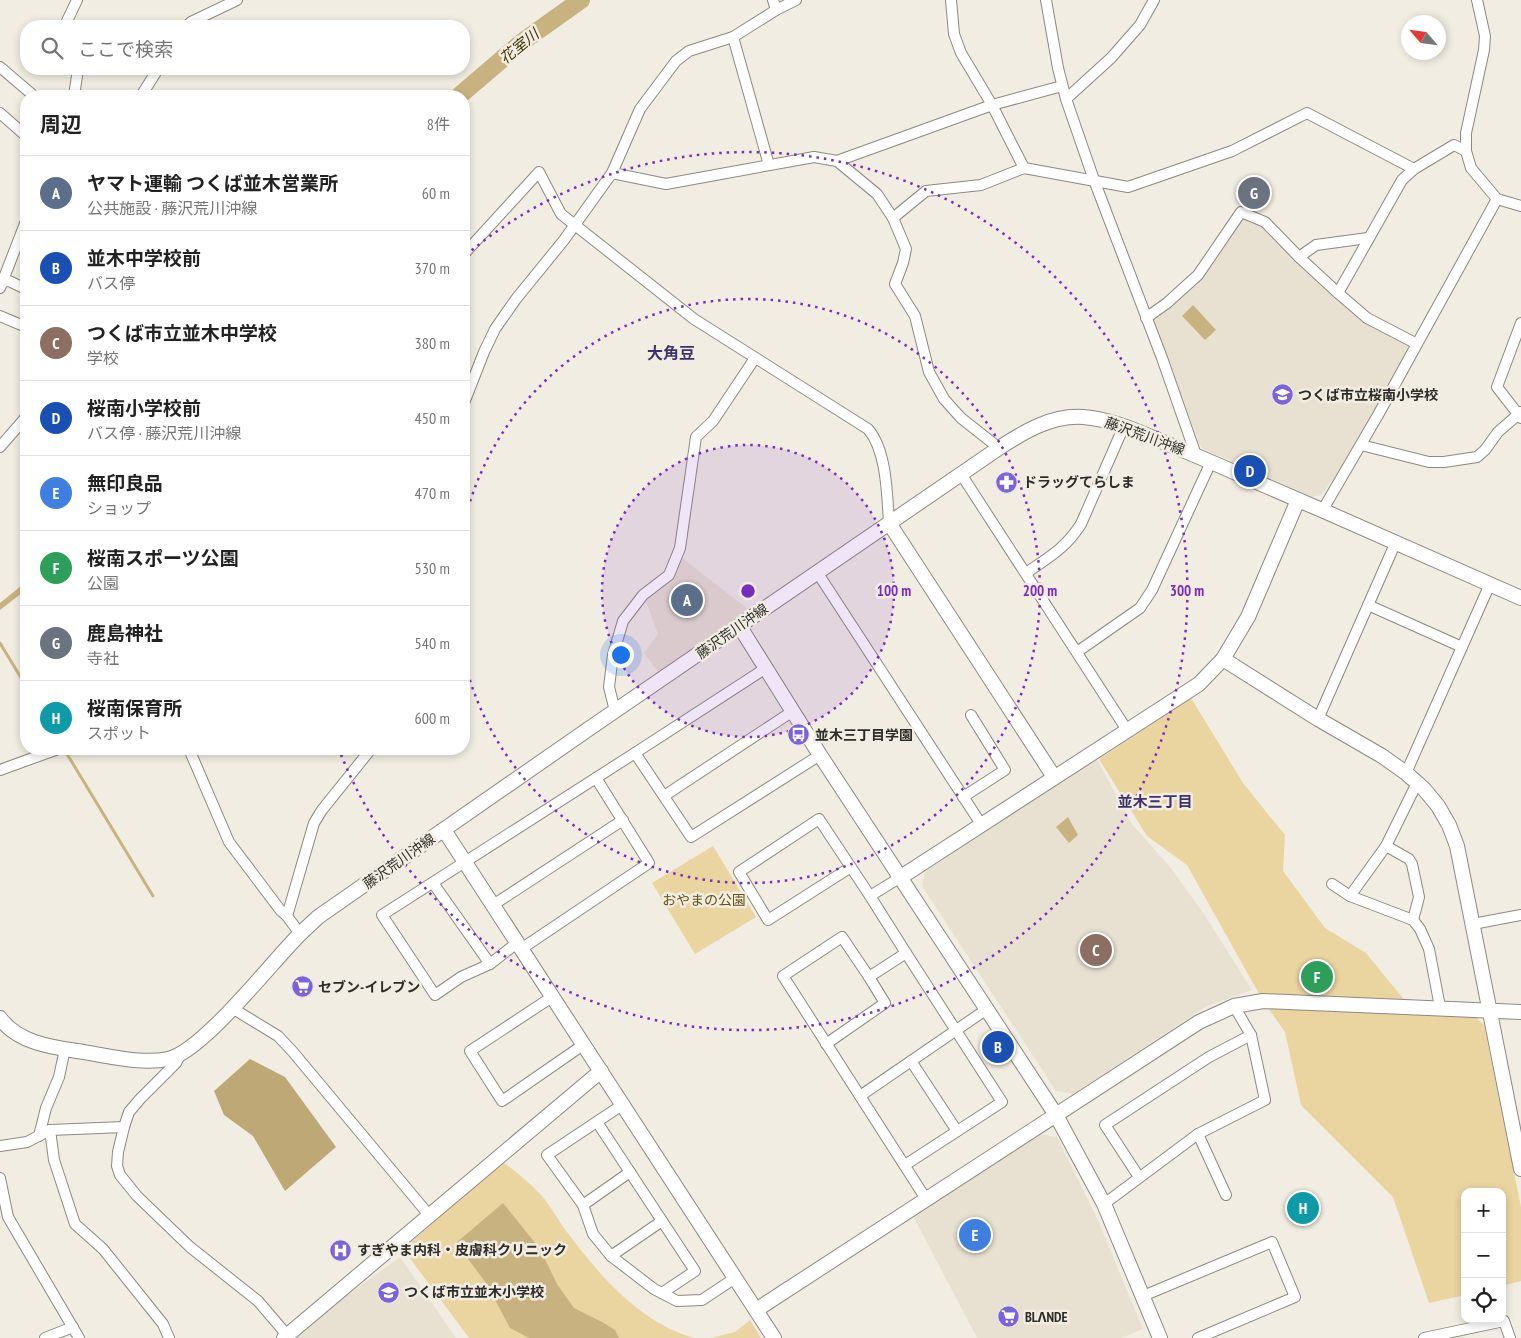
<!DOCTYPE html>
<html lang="ja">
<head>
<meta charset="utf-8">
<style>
	:root { --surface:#fff; --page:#f6f6f6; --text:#222; --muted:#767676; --line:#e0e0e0; --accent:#7c63de }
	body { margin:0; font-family:"PT Sans Narrow","Noto Sans JP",sans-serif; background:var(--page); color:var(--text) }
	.controls { position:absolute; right:15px; bottom:15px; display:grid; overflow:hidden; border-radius:10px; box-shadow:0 2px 8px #0003 }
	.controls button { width:45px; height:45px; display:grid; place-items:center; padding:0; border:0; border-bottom:1px solid var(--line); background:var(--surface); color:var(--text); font:25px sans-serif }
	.compass { position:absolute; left:1401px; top:15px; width:45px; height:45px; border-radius:50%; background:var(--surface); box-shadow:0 2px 8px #0003; rotate:298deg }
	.you { position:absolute; left:620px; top:654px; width:18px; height:18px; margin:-12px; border:4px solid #fff; border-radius:50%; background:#1a73e8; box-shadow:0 0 0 8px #1a73e833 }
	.badge { display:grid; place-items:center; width:32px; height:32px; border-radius:50%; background:var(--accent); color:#fff; font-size:16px; font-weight:700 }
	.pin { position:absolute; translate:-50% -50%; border:2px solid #fff; box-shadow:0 1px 5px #0006 }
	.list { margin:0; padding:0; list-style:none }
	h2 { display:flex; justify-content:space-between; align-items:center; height:65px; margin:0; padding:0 20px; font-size:21px }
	h2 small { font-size:16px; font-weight:400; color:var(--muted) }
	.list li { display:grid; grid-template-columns:32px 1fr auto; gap:15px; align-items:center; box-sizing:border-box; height:75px; padding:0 20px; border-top:1px solid var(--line) }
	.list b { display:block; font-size:19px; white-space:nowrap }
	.list p { margin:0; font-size:16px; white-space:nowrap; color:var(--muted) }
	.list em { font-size:16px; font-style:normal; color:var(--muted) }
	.icon { flex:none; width:28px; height:28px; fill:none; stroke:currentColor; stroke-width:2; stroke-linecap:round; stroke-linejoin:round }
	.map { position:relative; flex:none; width:1521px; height:1338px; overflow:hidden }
	.search { position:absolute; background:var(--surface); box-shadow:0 2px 8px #0003; left:20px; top:20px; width:450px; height:55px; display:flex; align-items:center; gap:12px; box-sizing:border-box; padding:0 18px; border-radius:20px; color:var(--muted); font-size:19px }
	.panel { position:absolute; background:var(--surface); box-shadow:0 2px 8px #0003; left:20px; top:90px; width:450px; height:665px; border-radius:20px }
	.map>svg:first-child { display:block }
</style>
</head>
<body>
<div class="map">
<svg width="1521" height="1338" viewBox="0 0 1521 1338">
	<rect width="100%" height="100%" fill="#f1ede2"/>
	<!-- built -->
	<g fill="#e8e1d1">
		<polygon points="1245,216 1264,225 1327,288 1410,343 1411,347 1344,466 1321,495 1312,497 1203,449 1199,443 1153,319 1157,313 1175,300 1240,218"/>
		<polygon points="681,557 749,610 659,673 644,653 658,634 645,599"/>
		<polygon points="1096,758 1132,824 1170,867 1202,911 1252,990 1205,1007 1073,1094 1056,1091 922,886 925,872"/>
		<polygon points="1037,1134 1057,1137 1097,1218 1143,1329 1121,1338 977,1338 912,1214"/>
		<polygon points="400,1257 456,1338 297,1338 304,1327"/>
	</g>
	<!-- green -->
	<g fill="#ead5a1">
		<polygon points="1191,698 1243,783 1285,835 1283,871 1325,928 1366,953 1415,1013 1471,1013 1484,1025 1521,1207 1521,1281 1502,1286 1502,1192 1465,1192 1465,1295 1429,1303 1393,1197 1301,1105 1285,1032 1263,1001 1187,865 1147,836 1099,759"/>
		<polygon points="713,846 756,917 695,954 652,883"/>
		<path d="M503,1162C516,1172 530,1183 541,1195C551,1206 558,1220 567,1232C599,1275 640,1323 694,1338H469L403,1249Z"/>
		<polygon points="750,1320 761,1338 711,1338 735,1332"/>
	</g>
	<!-- forest -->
	<polygon fill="#bea976" points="250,1059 285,1077 336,1147 285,1191 253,1136 224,1115 214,1091"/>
	<!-- water -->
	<g fill="#c8b380">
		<polygon points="1193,305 1216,330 1205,340 1182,316"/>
		<polygon points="26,582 26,590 0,610 0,603"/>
		<polygon points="1068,817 1078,835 1069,843 1056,827"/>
		<polygon points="503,1203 540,1249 557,1284 574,1308 604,1323 615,1330 619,1338 529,1338 510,1328 486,1283 456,1243"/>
	</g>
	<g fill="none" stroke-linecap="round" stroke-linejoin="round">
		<!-- stream -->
		<g stroke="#c8b380" stroke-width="3">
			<polyline points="0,643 26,686"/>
			<polyline points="64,749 153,896"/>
		</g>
		<!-- river -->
		<polyline stroke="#c8b380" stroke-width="18" points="459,96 522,42 581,0"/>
		<defs>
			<g id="street">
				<polyline points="773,0 776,10"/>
				<polyline points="951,0 954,34 961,53 992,105 1024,168 1128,187 1232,151 1307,113 1414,169"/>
				<polyline points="1046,0 1058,68 1066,99 1094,180 1162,358 1196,455"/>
				<polyline points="1477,0 1485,36 1484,50 1466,133 1466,151 1471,168 1497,199 1521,206"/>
				<polyline points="68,26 67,21 77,0"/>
				<polyline points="187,26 191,22 237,0"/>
				<polyline points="733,37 769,165"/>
				<polyline points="0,67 34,96"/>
				<polyline points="74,96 78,69"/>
				<polyline points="141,96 158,69"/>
				<polyline points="1066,99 1111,58 1140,25 1154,0"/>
				<polyline points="0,113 26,136"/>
				<polyline points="837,161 992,105 1062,86"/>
				<polyline points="612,173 666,184 814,157 837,161 877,194 893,218 906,249 903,263 895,284 915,316 929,372 944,399 961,418 999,448"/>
				<polyline points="893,218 926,191 981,185 1024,168"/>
				<path d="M464,254L539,172L561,214L694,319L868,429C887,451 887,495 889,523"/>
				<polyline points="1299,257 1338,293"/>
				<polyline points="0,282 9,281 26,289"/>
				<polyline points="0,288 26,221"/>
				<polyline points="0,316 26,327"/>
				<polyline points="1146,318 1167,303 1198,275 1241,212 1265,222 1299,257 1316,245 1368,238"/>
				<polyline points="1521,323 1497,387 1521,418"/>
				<polyline points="1417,344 1497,199"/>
				<polyline points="464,403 484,352 495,329 516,299 564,240 612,173 640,109 676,61 689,51 733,37 776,10 796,0"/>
				<polyline points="1361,445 1429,462 1444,462 1477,457 1485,450 1498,432 1521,412"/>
				<polyline points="0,447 26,417"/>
				<polyline points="961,474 1127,730"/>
				<polyline points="1322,511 1378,415 1417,344 1367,318 1338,293 1402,180 1414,169 1454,145 1466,151"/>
				<polyline points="817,572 981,824"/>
				<path d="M1026,573C1048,558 1066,548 1081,524L1124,426"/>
				<polyline points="1368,605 1462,647"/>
				<polyline points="1077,652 1140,608 1152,590 1211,462"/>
				<polyline points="766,668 635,753 691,837 820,755"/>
				<polyline points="615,711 609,687 613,655 623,621 643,595 669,575 680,548 696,437 713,421 755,358"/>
				<polyline points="1318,719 1395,544"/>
				<polyline points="189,749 229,842 281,911 287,916"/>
				<polyline points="0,770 58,749"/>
				<polyline points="1406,773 1490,584"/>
				<polyline points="664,796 793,711"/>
				<polyline points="963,797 1005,770 971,715"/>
				<polyline points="1386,846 1409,859 1412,864 1419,897 1413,920"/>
				<polyline points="851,867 768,920 739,872 819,819 870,896"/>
				<polyline points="901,877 870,896 906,953 869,977 842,937 783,976 926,1199"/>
				<polyline points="433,883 490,964"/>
				<polyline points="1332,884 1350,896 1413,920 1420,929 1429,949 1440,1007"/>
				<polyline points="1350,896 1386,846 1417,783"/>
				<polyline points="493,905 623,820"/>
				<polyline points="1473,924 1521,915"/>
				<polyline points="300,934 287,916 314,823 322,810 371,749"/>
				<polyline points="517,943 490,964 461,977 435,995 382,915 635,753"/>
				<polyline points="521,949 649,863 596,778"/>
				<polyline points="552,997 470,1051 502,1101 583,1045"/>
				<polyline points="232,1008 278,1036 293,1052 429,1215"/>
				<polyline points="826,1044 885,1003 869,977"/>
				<polyline points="180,1055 176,1063 140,1099 129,1112 124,1127 118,1152 117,1166 120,1175 137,1196 190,1247 258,1301 287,1335"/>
				<polyline points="911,1061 957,1131"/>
				<polyline points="860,1096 987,1009"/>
				<polyline points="622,1105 547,1155 583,1205 593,1234 611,1256 654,1289 677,1301 702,1300 735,1278"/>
				<polyline points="597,1122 695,1271 662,1293"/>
				<polyline points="50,1130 54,1160 75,1224 103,1249 163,1324 169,1338"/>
				<polyline points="1198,1134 1226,1195"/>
				<polyline points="39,1136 46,1108 59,1077 65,1049"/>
				<polyline points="0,1146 27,1142 50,1130 124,1127"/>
				<polyline points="905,1165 1002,1102 906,953"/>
				<polyline points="1139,1177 1105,1125 1209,1057 1251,1035"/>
				<polyline points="0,1178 8,1217 79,1338"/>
				<polyline points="1104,1204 1198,1134 1265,1100 1251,1035 1234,1006"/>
				<polyline points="583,1205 630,1172"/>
				<polyline points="611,1256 662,1221"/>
				<polyline points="1143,1296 1272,1242 1295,1297 1198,1338"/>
				<polyline points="45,1338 73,1327"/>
				<polyline points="1424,1338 1504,1321 1510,1338"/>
			</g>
			<g id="secondary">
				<polyline points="889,523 1054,777"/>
				<polyline points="740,627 820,755 1056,1115 1104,1204 1160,1338"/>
				<polyline points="1223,659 1318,719 1382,756 1406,773 1424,789 1438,806 1449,825 1457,846 1521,1169"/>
				<polyline points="444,830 774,1338"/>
				<polyline points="901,877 1199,684 1223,659 1248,617 1298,500"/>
				<path d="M0,1018C17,1042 50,1047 77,1051C105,1055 141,1065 168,1059C202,1052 271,963 299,935C305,929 312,923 318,917L590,728L999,448C1025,431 1052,415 1083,417C1111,419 1137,431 1163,442C1190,453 1216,464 1243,476C1336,516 1429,557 1521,598"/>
				<polyline points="756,1310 1199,1022 1234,1006 1263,1001 1521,1012"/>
				<polyline points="284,1338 601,1071"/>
			</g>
		</defs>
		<!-- street casing -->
		<use href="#street" stroke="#8d8980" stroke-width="12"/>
		<!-- secondary casing -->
		<use href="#secondary" stroke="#8d8980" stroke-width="16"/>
		<!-- street -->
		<use href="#street" stroke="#fff" stroke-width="10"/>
		<!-- secondary -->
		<use href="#secondary" stroke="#fff" stroke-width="14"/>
	</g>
	<!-- distance rings -->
	<circle cx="748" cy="591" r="146" fill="#7b2cbf" fill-opacity=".12"/>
	<g fill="none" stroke="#7b2cbf" stroke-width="2.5" stroke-dasharray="2.5 5">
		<circle cx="748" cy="591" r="146"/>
		<path d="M464 523A292 292 0 1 1 464 659"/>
		<path d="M466 255A439 439 0 1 1 340 752"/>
	</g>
	<!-- icons -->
	<defs>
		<symbol id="school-disc" viewBox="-11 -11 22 22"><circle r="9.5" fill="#7c63de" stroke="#f1ede2"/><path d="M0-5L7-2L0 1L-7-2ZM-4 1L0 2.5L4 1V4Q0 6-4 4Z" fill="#fff"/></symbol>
		<symbol id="pharmacy-disc" viewBox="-11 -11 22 22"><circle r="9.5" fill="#7c63de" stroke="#f1ede2"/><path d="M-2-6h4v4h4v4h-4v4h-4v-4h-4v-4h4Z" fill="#fff"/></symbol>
		<symbol id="bus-disc" viewBox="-11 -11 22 22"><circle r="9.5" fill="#7c63de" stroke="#f1ede2"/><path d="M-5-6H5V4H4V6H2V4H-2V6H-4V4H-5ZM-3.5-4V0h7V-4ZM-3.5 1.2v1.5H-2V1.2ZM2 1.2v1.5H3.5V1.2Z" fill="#fff"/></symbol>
		<symbol id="supermarket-disc" viewBox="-11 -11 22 22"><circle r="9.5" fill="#7c63de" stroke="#f1ede2"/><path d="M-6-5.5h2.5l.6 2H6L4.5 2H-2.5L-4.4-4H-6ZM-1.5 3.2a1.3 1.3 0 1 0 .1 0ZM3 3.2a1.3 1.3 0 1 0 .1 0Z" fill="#fff"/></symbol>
		<symbol id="hospital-disc" viewBox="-11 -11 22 22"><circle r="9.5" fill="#7c63de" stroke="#f1ede2"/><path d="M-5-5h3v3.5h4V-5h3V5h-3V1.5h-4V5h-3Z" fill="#fff"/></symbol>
	</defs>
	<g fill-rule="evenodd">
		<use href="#school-disc" x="1270" y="382" width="25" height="25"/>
		<use href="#pharmacy-disc" x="994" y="470" width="25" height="25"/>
		<use href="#bus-disc" x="786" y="722" width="25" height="25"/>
		<use href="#supermarket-disc" x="290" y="974" width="25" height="25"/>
		<use href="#hospital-disc" x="328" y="1238" width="25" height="25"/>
		<use href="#school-disc" x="376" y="1280" width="25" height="25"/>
		<use href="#supermarket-disc" x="996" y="1304" width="25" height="25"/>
	</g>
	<g text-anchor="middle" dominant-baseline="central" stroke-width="5" stroke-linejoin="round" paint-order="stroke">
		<!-- poi labels -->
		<g font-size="14" font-weight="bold" fill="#2d2c28" stroke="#f1ede2" text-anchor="start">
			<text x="1298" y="395">つくば市立桜南小学校</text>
			<text x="1023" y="482">ドラッグてらしま</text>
			<text x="815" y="735">並木三丁目学園</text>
			<text x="318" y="987">セブン-イレブン</text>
			<text x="357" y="1250">すぎやま内科・皮膚科クリニック</text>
			<text x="404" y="1292">つくば市立並木小学校</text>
			<text x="1025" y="1317">BLΛNDE</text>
		</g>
		<!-- street labels -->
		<g font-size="14" fill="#2d2c28" stroke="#f1ede2">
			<text transform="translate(1145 436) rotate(20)">藤沢荒川沖線</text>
			<text transform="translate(732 631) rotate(-35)">藤沢荒川沖線</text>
			<text transform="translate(399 861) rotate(-35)">藤沢荒川沖線</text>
		</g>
		<!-- park labels -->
		<g font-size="14" fill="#665113" stroke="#f1ede2">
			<text x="704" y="900">おやまの公園</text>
		</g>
		<!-- water labels -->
		<g font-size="15" font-style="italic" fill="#423307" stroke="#f1ede2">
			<text transform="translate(519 46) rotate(-39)">花室川</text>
		</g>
		<!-- neighbourhood labels -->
		<g font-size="15" font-weight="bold" fill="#3d326e" stroke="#f1ede2">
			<text x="1155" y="801">並木三丁目</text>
		</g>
		<!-- quarter labels -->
		<g font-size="16" font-weight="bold" fill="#3d326e" stroke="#f1ede2">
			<text x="671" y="353">大角豆</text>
		</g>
	</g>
	<circle cx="748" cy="591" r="8" fill="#7b2cbf" stroke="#f1ede2" stroke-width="2.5"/>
	<g font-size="15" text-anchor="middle" font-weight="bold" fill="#7b2cbf" stroke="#f1ede2" stroke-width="5" stroke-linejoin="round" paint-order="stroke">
		<text x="894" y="596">100 m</text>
		<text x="1040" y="596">200 m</text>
		<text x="1187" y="596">300 m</text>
	</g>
</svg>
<div class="controls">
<button>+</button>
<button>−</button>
<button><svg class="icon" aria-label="locate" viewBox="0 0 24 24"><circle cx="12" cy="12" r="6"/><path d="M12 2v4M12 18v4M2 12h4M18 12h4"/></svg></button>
</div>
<svg class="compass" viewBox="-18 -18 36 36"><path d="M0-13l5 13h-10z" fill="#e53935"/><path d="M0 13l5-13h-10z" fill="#767676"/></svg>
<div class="you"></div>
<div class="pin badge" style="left:687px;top:600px;background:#5c6f8a">A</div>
<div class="pin badge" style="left:998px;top:1047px;background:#1a4fb4">B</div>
<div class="pin badge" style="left:1096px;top:950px;background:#8d6e63">C</div>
<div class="pin badge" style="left:1250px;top:471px;background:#1a4fb4">D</div>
<div class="pin badge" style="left:975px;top:1235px;background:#3f7fe0">E</div>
<div class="pin badge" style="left:1317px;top:977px;background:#2e9e5b">F</div>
<div class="pin badge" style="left:1254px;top:193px;background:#6b7280">G</div>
<div class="pin badge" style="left:1303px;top:1208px;background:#0f9aa8">H</div>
<div class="search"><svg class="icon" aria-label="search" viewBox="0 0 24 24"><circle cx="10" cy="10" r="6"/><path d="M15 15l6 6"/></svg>ここで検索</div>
<section class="panel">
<h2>周辺<small>8件</small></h2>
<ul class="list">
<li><span class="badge" style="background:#5c6f8a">A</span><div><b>ヤマト運輸 つくば並木営業所</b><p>公共施設 · 藤沢荒川沖線</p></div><em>60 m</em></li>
<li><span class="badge" style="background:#1a4fb4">B</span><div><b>並木中学校前</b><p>バス停</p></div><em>370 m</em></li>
<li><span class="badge" style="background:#8d6e63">C</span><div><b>つくば市立並木中学校</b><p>学校</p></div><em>380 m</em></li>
<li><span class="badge" style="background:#1a4fb4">D</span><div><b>桜南小学校前</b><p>バス停 · 藤沢荒川沖線</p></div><em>450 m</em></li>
<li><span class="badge" style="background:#3f7fe0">E</span><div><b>無印良品</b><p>ショップ</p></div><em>470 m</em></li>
<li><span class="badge" style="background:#2e9e5b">F</span><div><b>桜南スポーツ公園</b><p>公園</p></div><em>530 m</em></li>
<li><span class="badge" style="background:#6b7280">G</span><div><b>鹿島神社</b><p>寺社</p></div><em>540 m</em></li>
<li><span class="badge" style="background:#0f9aa8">H</span><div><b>桜南保育所</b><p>スポット</p></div><em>600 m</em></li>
</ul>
</section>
</div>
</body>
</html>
